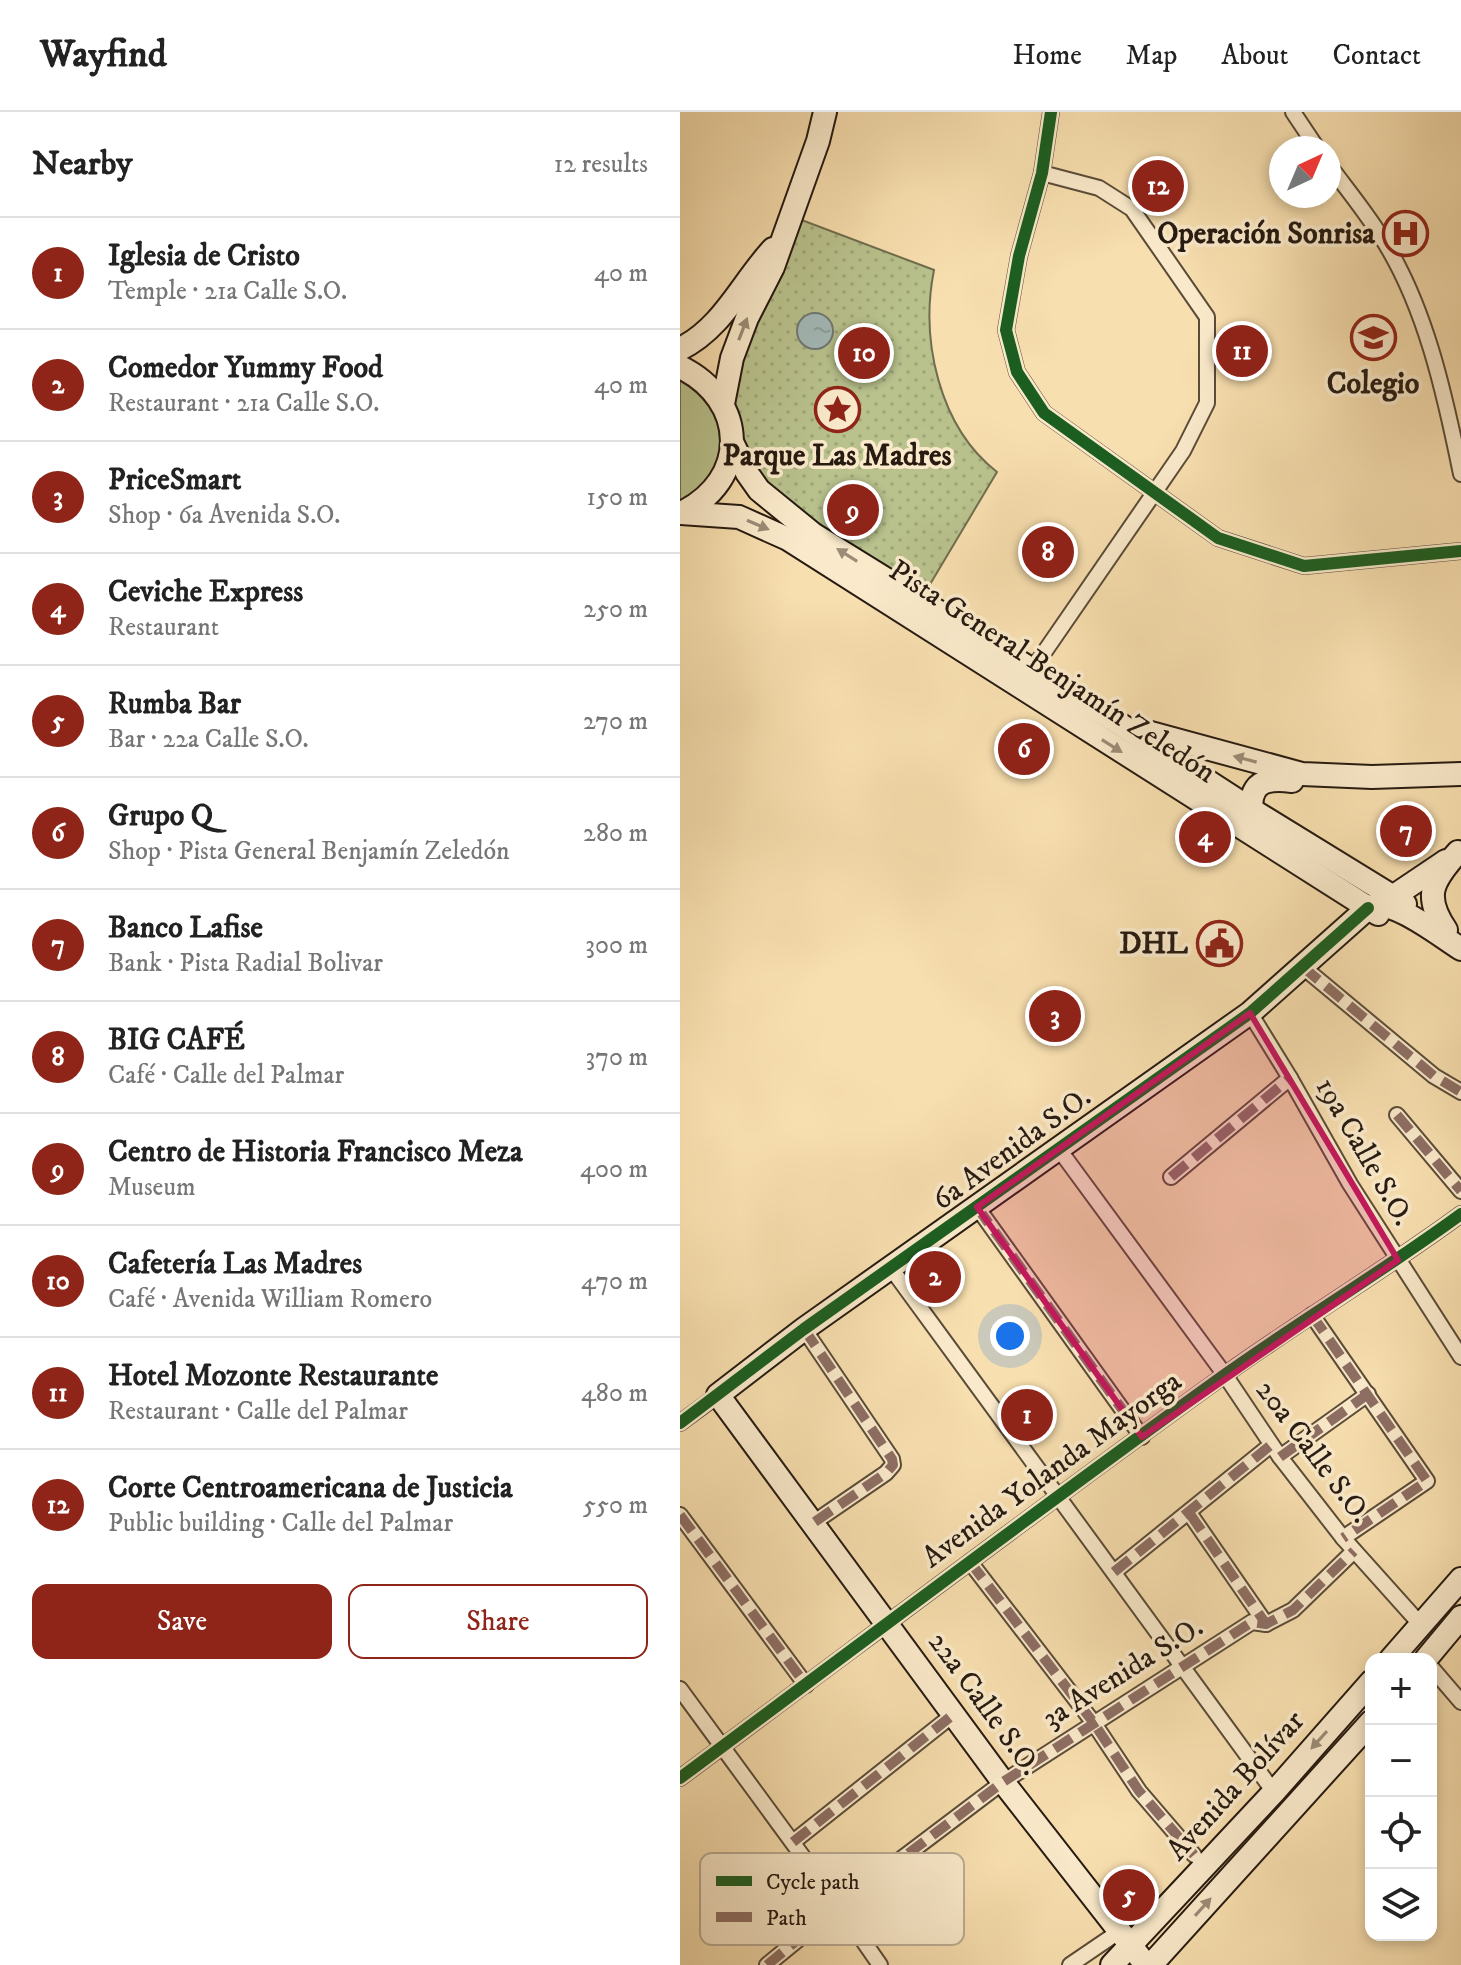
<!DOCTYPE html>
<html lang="en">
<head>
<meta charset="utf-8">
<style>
	:root { --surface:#fff; --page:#f2f2f2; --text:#222; --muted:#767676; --line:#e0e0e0; --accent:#8f2418 }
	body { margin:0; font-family:"IM FELL DW Pica",serif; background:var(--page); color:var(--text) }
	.controls { position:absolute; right:24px; bottom:24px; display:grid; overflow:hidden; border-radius:16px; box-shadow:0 4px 12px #0003 }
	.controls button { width:72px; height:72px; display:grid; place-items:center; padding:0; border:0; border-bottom:2px solid var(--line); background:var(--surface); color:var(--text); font:40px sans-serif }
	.compass { position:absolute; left:589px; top:24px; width:72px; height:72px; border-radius:50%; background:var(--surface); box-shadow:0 4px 12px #0003; rotate:44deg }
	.you { position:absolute; left:330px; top:1224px; width:28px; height:28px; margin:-20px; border:6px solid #fff; border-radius:50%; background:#1a73e8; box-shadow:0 0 0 12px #1a73e833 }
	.badge { display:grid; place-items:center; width:52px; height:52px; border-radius:50%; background:var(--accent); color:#fff; font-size:26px; font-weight:700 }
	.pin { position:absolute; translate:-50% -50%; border:4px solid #fff; box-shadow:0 2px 8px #0006 }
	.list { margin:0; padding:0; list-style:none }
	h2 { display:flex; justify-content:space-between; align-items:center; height:104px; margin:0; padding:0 32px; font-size:34px }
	h2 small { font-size:26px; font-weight:400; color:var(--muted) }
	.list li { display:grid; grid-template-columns:52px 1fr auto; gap:24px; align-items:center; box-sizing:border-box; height:112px; padding:0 32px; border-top:2px solid var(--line) }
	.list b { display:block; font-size:30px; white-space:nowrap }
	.list p { margin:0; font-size:26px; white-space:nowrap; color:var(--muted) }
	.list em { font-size:26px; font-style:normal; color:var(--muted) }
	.actions { display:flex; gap:16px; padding:24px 32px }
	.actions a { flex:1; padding:18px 0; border:2px solid var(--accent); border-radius:16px; text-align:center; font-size:28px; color:var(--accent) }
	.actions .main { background:var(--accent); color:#fff }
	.icon { flex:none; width:44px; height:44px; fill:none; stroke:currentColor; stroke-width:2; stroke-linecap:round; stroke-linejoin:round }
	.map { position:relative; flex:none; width:781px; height:1853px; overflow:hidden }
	header { display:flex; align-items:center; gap:48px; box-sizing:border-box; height:112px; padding:0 40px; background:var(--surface); border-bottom:2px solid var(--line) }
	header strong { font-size:38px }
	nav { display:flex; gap:44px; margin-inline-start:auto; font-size:28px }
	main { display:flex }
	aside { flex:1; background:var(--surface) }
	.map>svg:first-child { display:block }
</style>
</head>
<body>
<header>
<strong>Wayfind</strong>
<nav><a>Home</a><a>Map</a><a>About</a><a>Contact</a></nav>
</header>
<main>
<aside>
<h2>Nearby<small>12 results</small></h2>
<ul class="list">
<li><span class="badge">1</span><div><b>Iglesia de Cristo</b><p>Temple · 21a Calle S.O.</p></div><em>40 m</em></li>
<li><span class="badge">2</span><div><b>Comedor Yummy Food</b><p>Restaurant · 21a Calle S.O.</p></div><em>40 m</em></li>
<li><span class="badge">3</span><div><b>PriceSmart</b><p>Shop · 6a Avenida S.O.</p></div><em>150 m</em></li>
<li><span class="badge">4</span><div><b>Ceviche Express</b><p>Restaurant</p></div><em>250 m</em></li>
<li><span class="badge">5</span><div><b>Rumba Bar</b><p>Bar · 22a Calle S.O.</p></div><em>270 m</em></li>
<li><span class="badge">6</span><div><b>Grupo Q</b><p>Shop · Pista General Benjamín Zeledón</p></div><em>280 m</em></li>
<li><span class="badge">7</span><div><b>Banco Lafise</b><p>Bank · Pista Radial Bolivar</p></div><em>300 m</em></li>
<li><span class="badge">8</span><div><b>BIG CAFÉ</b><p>Café · Calle del Palmar</p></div><em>370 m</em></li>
<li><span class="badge">9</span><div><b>Centro de Historia Francisco Meza</b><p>Museum</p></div><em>400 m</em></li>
<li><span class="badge">10</span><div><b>Cafetería Las Madres</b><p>Café · Avenida William Romero</p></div><em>470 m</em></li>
<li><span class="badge">11</span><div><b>Hotel Mozonte Restaurante</b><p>Restaurant · Calle del Palmar</p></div><em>480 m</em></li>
<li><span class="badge">12</span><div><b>Corte Centroamericana de Justicia</b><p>Public building · Calle del Palmar</p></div><em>550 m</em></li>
</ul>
<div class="actions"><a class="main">Save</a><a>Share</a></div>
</aside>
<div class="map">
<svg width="781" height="1853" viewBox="0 0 781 1853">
	<defs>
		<pattern id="park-dots" width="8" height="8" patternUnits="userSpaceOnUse" patternTransform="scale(2)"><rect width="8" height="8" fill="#b9c28d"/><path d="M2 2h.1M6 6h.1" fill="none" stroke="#9fa679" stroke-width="1.8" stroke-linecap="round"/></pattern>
		<pattern id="water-ripples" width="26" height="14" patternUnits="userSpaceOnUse" patternTransform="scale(2)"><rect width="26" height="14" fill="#a3b9b7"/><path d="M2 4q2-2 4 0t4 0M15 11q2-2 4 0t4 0" fill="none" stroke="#8c9e9c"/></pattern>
	</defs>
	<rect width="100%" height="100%" fill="#f8dfaf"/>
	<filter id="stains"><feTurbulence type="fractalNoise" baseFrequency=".0025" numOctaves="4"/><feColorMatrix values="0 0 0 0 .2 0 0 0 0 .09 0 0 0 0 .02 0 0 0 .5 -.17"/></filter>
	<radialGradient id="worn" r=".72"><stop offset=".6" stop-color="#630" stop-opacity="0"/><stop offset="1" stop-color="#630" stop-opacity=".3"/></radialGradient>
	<!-- grass -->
	<path fill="#b9c28d" stroke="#706e4f" stroke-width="2" d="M0,267C38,289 58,334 26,372C19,379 8,384 0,389Z"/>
	<!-- park -->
	<path fill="url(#park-dots)" stroke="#706e4f" stroke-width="2" d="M111,104L254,158C240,228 259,315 317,360L240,489L93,392L52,330L53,244Z"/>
	<!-- water -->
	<circle fill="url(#water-ripples)" stroke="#717975" stroke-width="2" cx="135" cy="219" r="18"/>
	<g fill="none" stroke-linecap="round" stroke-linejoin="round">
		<defs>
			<g id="street">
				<polyline points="371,0 362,61 339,144 326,218 337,260 364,301 538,426 624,454 781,439"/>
				<polyline points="613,0 637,36"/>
				<path d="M649,53C666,76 685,99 700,123C745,191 765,283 781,362"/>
				<polyline points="352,558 503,339 527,291 527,205 452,97 419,76 362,61"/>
				<polyline points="623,855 754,964 781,980"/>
				<polyline points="570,901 610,966 670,1072 781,1245"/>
				<polyline points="717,1003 781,1079"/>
				<polyline points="378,1036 545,1263 600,1345 663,1426 741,1513"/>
				<polyline points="491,1065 610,966"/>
				<polyline points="297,1095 462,1325"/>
				<polyline points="211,1156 594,1680"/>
				<polyline points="632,1203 747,1369 663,1426"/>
				<polyline points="124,1217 212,1347 213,1353 206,1361 133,1411"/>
				<polyline points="0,1311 38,1283"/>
				<polyline points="600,1345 688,1282"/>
				<polyline points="510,1402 586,1512"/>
				<polyline points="0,1403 126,1573"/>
				<polyline points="290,1450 413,1610 459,1679 514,1743"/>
				<polyline points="434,1460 591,1333"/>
				<polyline points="751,1555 781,1590"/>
				<polyline points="0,1577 159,1794 200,1853"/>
				<path d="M0,1666C182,1531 362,1394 546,1262C623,1207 705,1158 781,1102"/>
				<polyline points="113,1730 274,1602"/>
				<polyline points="87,1853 159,1794 323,1670 572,1510 586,1512 613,1498 674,1439"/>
				<polyline points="390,1853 440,1819"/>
			</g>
			<g id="secondary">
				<path d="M0,237C43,216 62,170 93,137"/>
				<path d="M0,255C68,288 70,368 1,401"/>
				<polyline points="43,292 52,246 67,206 93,155 138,29 145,0"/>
				<polyline points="52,330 67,361 79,378 133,422 441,613 572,698 725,792"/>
				<polyline points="1,401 59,405 108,427 698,802"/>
				<polyline points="460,618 622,662 692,665 781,662"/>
				<path d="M572,710C568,674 578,665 612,669"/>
				<polyline points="714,784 766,749"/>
				<path d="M766,818C743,784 752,769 778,740"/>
				<polyline points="711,1547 781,1467"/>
				<polyline points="746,1547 781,1505"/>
				<polyline points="432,1853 594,1680 691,1570"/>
				<path d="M466,1853L323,1670L38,1283L124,1217L570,901L688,796C710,783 760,824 781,837"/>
				<polyline points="471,1853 691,1610"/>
			</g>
		</defs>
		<!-- street casing -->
		<use href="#street" stroke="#5a4b38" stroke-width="18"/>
		<!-- secondary casing -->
		<use href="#secondary" stroke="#261a11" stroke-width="26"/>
		<!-- street -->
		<use href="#street" stroke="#faeacb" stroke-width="14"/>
		<!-- secondary -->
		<use href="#secondary" stroke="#faeacb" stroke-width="22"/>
		<!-- quiet -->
		<g stroke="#8d6e63" stroke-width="10" stroke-dasharray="20 10" stroke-linecap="butt">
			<polyline points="623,855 754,964 781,980"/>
			<polyline points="717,1003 781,1079"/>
			<polyline points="491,1065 610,966"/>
			<polyline points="297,1095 462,1325"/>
			<polyline points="632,1203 747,1369 663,1426"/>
			<polyline points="124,1217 212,1347 213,1353 206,1361 133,1411"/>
			<polyline points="600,1345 688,1282"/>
			<polyline points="510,1402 586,1512"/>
			<polyline points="0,1403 126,1573"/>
			<polyline points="290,1450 413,1610 459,1679 514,1743"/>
			<polyline points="434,1460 591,1333"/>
			<polyline points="113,1730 274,1602"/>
			<polyline points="87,1853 159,1794 323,1670 572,1510 586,1512 613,1498 674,1439"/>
		</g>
		<defs>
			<g id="cycleway">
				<polyline points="371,0 362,61 339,144 326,218 337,260 364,301 538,426 624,454 781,439"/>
				<polyline points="0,1311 124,1217 570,901 688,796"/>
				<path d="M0,1666C182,1531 362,1394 546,1262C623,1207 705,1158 781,1102"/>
			</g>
		</defs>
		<!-- cycleway casing -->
		<use href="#cycleway" stroke="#faeacb" stroke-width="17"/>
		<!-- cycleway -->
		<use href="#cycleway" stroke="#1b5e20" stroke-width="12"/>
	</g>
	<!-- one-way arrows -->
	<defs><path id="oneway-solid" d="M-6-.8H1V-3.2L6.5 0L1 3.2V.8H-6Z" transform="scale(2)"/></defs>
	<g fill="#9b8c77">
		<use href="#oneway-solid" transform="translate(63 217) rotate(-69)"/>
		<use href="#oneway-solid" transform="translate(78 413) rotate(23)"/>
		<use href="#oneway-solid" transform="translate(167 443) rotate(-148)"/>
		<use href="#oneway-solid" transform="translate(432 634) rotate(32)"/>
		<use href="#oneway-solid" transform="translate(565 647) rotate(-165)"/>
		<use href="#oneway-solid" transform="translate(639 1628) rotate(132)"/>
		<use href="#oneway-solid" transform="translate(523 1795) rotate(-48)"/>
	</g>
	<!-- marked area -->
	<path fill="#c2185b" fill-opacity="0.2" stroke="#c2185b" stroke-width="6" stroke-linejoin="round" d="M570,901L718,1148L462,1325L297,1095Z"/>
	<!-- icons -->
	<defs>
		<symbol id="hospital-ring" viewBox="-11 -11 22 22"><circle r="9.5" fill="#faeacb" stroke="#8f2418" stroke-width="1.5"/><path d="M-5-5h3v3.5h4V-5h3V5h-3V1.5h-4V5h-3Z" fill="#8f2418"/></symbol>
		<symbol id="school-ring" viewBox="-11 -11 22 22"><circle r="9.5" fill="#faeacb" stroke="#8f2418" stroke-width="1.5"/><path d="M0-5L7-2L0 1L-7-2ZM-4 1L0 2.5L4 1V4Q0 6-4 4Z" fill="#8f2418"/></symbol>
		<symbol id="sight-ring" viewBox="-11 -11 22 22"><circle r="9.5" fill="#faeacb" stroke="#8f2418" stroke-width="1.5"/><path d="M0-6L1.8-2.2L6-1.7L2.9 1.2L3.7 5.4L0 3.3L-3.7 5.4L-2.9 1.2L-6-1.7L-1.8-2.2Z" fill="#8f2418"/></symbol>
		<symbol id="civic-ring" viewBox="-11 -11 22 22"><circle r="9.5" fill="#faeacb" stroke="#8f2418" stroke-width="1.5"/><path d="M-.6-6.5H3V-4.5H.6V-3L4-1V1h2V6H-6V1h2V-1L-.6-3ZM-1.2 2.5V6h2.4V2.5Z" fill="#8f2418"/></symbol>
	</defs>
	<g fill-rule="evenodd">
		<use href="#hospital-ring" x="700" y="96" width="51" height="51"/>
		<use href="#school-ring" x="668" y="200" width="51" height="51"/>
		<use href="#sight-ring" x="132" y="272" width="51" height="51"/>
		<use href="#civic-ring" x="514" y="806" width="51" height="51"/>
	</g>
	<g text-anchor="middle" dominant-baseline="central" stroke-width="7" stroke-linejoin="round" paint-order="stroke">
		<!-- poi labels -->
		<g font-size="30" font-weight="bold" fill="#261a11" stroke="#faeacb" text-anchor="end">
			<text x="695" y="122">Operación Sonrisa</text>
			<text x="693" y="272" text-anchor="middle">Colegio</text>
			<text x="157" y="344" text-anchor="middle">Parque Las Madres</text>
			<text x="508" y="832">DHL</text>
		</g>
		<!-- street labels -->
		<g font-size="30" fill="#261a11" stroke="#faeacb">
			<text transform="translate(372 560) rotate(33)">Pista General Benjamín Zeledón</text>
			<text transform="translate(332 1037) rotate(-36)">6a Avenida S.O.</text>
			<text transform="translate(684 1040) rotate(60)">19a Calle S.O.</text>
			<text transform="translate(633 1340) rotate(53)">20a Calle S.O.</text>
			<text transform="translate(372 1358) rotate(-36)">Avenida Yolanda Mayorga</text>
			<text transform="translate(443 1561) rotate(-32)">3a Avenida S.O.</text>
			<text transform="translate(304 1592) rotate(54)">22a Calle S.O.</text>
			<text transform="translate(556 1674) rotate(-48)">Avenida Bolívar</text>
		</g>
	</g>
	<!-- legend -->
	<rect x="20" y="1741" width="264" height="92" rx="12" fill="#faeacb" stroke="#baac93" stroke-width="2"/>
	<rect x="36" y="1764" width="36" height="10" fill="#1b5e20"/>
	<rect x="36" y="1800" width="36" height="10" fill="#8d6e63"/>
	<g font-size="22" fill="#261a11">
		<text x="86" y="1777">Cycle path</text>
		<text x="86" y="1813">Path</text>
	</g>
	<rect width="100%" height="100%" filter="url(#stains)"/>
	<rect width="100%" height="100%" fill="url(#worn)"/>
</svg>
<div class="controls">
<button>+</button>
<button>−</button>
<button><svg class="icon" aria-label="locate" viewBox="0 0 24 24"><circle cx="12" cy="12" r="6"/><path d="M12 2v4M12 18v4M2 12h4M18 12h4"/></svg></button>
<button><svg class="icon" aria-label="layers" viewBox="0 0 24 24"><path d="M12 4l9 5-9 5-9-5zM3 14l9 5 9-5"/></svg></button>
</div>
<svg class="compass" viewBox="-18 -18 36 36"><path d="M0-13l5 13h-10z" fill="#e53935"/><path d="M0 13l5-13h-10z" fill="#767676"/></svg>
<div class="you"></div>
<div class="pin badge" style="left:347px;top:1303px">1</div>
<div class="pin badge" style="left:255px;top:1165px">2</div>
<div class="pin badge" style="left:375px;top:904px">3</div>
<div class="pin badge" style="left:525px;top:725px">4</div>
<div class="pin badge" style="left:449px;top:1783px">5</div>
<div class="pin badge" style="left:344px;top:637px">6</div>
<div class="pin badge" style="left:726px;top:719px">7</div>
<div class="pin badge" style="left:368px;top:440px">8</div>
<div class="pin badge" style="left:173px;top:398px">9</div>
<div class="pin badge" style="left:184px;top:241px">10</div>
<div class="pin badge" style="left:562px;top:239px">11</div>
<div class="pin badge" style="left:478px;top:74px">12</div>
</div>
</main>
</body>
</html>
